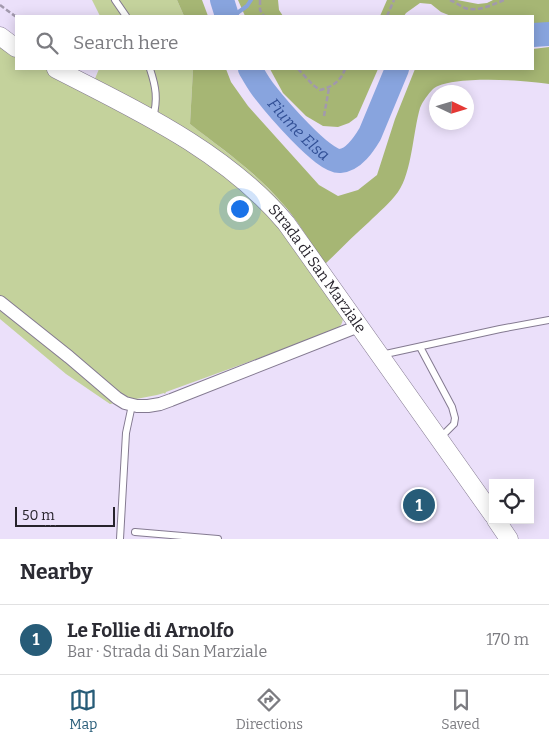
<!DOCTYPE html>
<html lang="en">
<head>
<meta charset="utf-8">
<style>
	:root { --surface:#fff; --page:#f7f7f7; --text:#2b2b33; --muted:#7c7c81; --line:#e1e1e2; --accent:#275c78 }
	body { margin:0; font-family:Bitter,serif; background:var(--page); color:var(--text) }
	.controls { position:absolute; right:15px; bottom:15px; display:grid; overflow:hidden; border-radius:0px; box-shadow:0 2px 12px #0003 }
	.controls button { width:45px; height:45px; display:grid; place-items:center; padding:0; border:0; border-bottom:1px solid var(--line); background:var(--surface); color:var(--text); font:25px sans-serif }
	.compass { position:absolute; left:429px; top:85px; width:45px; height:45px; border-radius:50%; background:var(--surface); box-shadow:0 2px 12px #0003; rotate:94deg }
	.scale { position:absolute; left:15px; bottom:12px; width:100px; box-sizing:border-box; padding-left:5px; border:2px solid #27232c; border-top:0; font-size:14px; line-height:18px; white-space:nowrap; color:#27232c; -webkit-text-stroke:4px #ebe0fa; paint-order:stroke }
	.you { position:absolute; left:239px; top:208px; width:18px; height:18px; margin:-12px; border:4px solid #fff; border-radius:50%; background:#1a73e8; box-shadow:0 0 0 8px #1a73e833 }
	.badge { display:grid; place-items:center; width:32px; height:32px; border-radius:50%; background:var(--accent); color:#fff; font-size:16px; font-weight:700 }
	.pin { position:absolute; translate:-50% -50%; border:2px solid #fff; box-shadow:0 1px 5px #0006 }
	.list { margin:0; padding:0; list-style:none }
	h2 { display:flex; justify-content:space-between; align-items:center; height:65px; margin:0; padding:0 20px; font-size:21px }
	h2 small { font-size:16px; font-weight:400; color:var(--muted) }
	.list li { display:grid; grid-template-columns:32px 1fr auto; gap:15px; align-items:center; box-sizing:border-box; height:70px; padding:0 20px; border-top:1px solid var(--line) }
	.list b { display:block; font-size:19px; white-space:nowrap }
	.list p { margin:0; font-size:16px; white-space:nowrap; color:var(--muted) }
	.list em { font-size:16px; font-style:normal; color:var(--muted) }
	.icon { flex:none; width:28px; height:28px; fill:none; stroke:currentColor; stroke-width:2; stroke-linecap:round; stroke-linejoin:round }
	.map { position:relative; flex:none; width:549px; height:539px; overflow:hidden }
	.search { position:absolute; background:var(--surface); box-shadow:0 2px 12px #0003; left:15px; right:15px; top:15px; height:55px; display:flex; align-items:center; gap:12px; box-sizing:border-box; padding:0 18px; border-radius:0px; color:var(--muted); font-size:19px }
	.sheet { height:135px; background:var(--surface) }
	nav { display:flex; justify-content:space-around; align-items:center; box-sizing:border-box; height:70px; border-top:1px solid var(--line); background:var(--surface); font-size:14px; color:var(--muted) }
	nav a { display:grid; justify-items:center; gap:2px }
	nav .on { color:var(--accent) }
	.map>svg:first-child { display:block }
</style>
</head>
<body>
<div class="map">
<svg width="549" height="539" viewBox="0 0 549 539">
	<rect width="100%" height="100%" fill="#ebe0fa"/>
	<!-- green -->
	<g fill="#c4d29c">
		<polygon points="92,0 177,0 184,16 100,16"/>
		<path d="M0,36L16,40V69H70L94,81L99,69H193L190,124L238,161L261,181L283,204L325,264L343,317C343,326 338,328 331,332L166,392L165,394L164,393L157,395L110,404L66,374L0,319Z"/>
	</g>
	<!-- forest -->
	<g fill="#a6b674">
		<polygon points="177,0 202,0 208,16 184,16"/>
		<polygon points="238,0 278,0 279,10 283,16 245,16"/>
		<polygon points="387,0 457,0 478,4 487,3 493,0 549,0 549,28 533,28 533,16 451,16 441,12 431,4 420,3 406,13 404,16 380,16"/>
		<path d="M549,47V84C526,80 450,75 433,89C429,93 422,102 420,108C413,132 412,172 398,192C390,203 379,212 369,222C354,235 340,250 325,264C312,245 298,221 283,204C257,173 222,149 190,124L193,69H226L231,82L248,106L319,185L338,196L358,190L377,175L395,119L415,69H533V49Z"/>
		<polygon points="270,69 378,69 357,117 349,123 338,127 323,126 306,116 283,93"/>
	</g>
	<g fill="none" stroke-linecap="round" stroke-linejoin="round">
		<!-- stream -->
		<polyline stroke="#88a4de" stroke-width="4" points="233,16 247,6 251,0"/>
		<!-- river -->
		<g stroke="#88a4de" stroke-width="24">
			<polyline points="222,0 227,16"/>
			<polyline points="533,35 549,34"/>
			<path id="s1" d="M250,69C255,77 259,85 265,92C275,105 324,163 340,161C354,160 364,144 370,134L397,69"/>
		</g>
		<defs>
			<g id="lane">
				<polyline points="115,0 126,16"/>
				<path d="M150,69C156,87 158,99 153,118"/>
				<polyline points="420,347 452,407 455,418 454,424 440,438"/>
				<polyline points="381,355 500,329 549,320"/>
				<polyline points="135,532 218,539"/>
				<polyline points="120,539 126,433 132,405"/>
			</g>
			<polyline id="street" points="0,302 69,357 117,398 125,403 137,406 148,406 160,404 171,400 359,326"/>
			<g id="secondary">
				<polyline points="0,36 16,48"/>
				<path id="s2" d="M56,69C138,111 225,151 286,223L493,515"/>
				<polyline points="496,520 509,539"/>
			</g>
		</defs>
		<!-- lane casing -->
		<use href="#lane" stroke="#847a91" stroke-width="8"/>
		<!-- street casing -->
		<use href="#street" stroke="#847a91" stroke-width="14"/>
		<!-- secondary casing -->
		<use href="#secondary" stroke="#847a91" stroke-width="19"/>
		<!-- path -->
		<g stroke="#a299ad" stroke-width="2.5" stroke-dasharray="5 2.5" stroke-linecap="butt">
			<polyline points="260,0 260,10 264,16"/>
			<path d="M450,0C455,2 460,6 465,8C478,12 492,5 504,0"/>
			<polyline points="0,5 15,16 18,16"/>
			<polyline points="387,16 394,0"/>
			<path d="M298,69L313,85L320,90C332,87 341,81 345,69"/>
			<polyline points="324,116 329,88"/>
		</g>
		<!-- lane -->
		<use href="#lane" stroke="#fff" stroke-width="6"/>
		<!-- street -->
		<use href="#street" stroke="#fff" stroke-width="12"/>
		<!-- secondary -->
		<use href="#secondary" stroke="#fff" stroke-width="18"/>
	</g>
	<!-- trees -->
	<circle fill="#8f9171" cx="246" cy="208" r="5"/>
	<g text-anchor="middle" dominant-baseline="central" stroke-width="4" stroke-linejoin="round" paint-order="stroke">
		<!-- street labels -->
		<g font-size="15" fill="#27232c" stroke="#ebe0fa">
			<text stroke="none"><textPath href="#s2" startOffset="334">Strada di San Marziale</textPath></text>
		</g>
		<!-- water labels -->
		<g font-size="16" font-style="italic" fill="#314f95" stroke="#ebe0fa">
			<text stroke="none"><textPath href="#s1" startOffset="78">Fiume Elsa</textPath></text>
		</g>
	</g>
</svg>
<div class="controls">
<button><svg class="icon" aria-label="locate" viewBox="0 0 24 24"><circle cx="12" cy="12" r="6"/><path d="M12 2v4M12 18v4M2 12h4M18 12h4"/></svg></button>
</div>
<svg class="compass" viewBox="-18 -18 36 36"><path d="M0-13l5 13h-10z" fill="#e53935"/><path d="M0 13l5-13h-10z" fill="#7c7c81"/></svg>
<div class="scale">50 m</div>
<div class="you"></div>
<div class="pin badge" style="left:419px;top:505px">1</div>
<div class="search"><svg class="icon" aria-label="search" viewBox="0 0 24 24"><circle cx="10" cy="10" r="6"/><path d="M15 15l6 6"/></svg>Search here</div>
</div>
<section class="sheet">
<h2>Nearby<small></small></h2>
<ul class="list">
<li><span class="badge">1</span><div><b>Le Follie di Arnolfo</b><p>Bar · Strada di San Marziale</p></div><em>170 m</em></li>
</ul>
</section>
<nav>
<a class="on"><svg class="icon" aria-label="map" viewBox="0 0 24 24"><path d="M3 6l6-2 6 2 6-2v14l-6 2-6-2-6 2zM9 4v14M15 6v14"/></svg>Map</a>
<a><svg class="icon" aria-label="directions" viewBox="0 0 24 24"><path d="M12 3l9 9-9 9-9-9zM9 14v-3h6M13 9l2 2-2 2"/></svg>Directions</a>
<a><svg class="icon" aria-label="saved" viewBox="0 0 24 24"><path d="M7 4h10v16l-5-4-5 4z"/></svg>Saved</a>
</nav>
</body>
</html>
